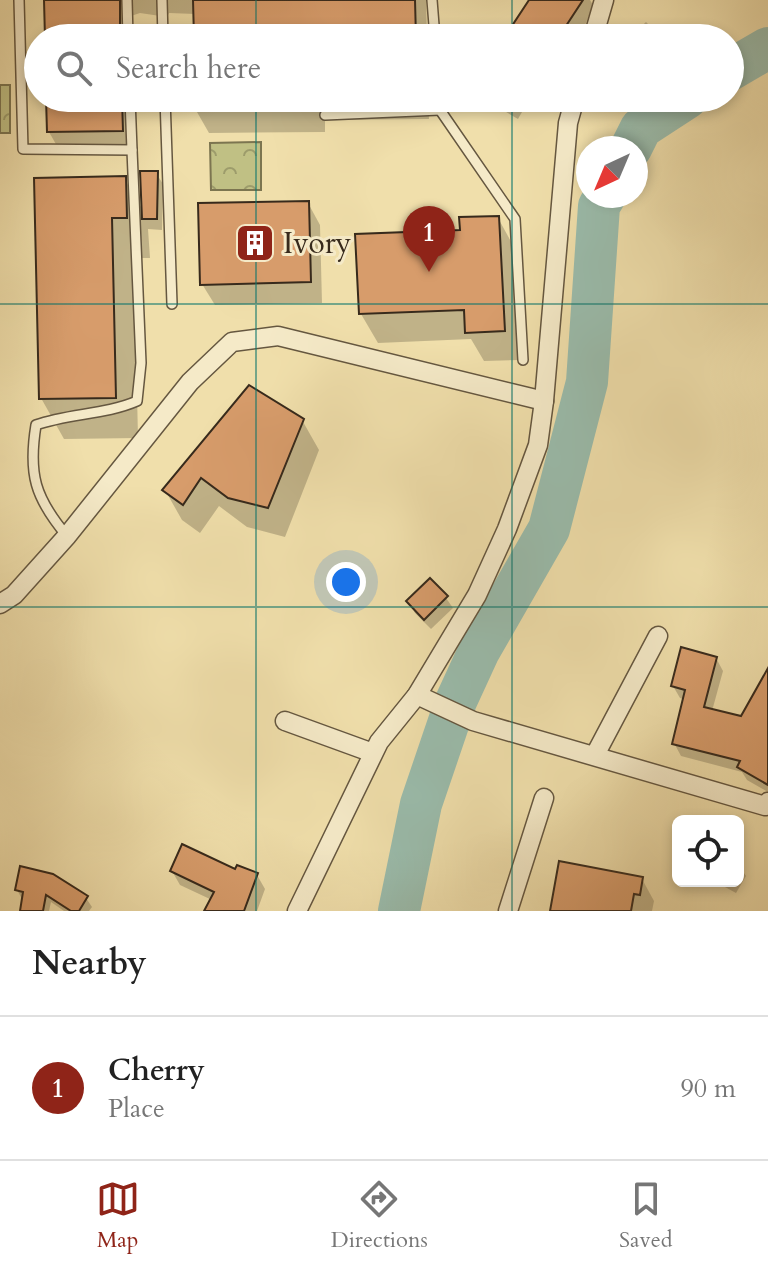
<!DOCTYPE html>
<html lang="en">
<head>
<meta charset="utf-8">
<style>
	:root { --surface:#fff; --page:#f6f6f6; --text:#222; --muted:#767676; --line:#e0e0e0; --accent:#8f2418 }
	body { margin:0; font-family:Cardo,serif; background:var(--page); color:var(--text) }
	.controls { position:absolute; right:24px; bottom:24px; display:grid; overflow:hidden; border-radius:12px; box-shadow:0 4px 12px #0003 }
	.controls button { width:72px; height:72px; display:grid; place-items:center; padding:0; border:0; border-bottom:2px solid var(--line); background:var(--surface); color:var(--text); font:40px sans-serif }
	.compass { position:absolute; left:576px; top:136px; width:72px; height:72px; border-radius:50%; background:var(--surface); box-shadow:0 4px 12px #0003; rotate:224deg }
	.you { position:absolute; left:346px; top:582px; width:28px; height:28px; margin:-20px; border:6px solid #fff; border-radius:50%; background:#1a73e8; box-shadow:0 0 0 12px #1a73e833 }
	.badge { display:grid; place-items:center; width:52px; height:52px; border-radius:50%; background:var(--accent); color:#fff; font-size:26px; font-weight:700 }
	.pin { position:absolute; translate:-50% -66px; filter:drop-shadow(0 2px 4px #0008) }
	.pin::after { content:''; position:absolute; top:42px; width:28px; height:24px; background:inherit; clip-path:polygon(0 0,100% 0,50% 100%) }
	.list { margin:0; padding:0; list-style:none }
	h2 { display:flex; justify-content:space-between; align-items:center; height:104px; margin:0; padding:0 32px; font-size:34px }
	h2 small { font-size:26px; font-weight:400; color:var(--muted) }
	.list li { display:grid; grid-template-columns:52px 1fr auto; gap:24px; align-items:center; box-sizing:border-box; height:144px; padding:0 32px; border-top:2px solid var(--line) }
	.list b { display:block; font-size:30px; white-space:nowrap }
	.list p { margin:0; font-size:26px; white-space:nowrap; color:var(--muted) }
	.list em { font-size:26px; font-style:normal; color:var(--muted) }
	.icon { flex:none; width:44px; height:44px; fill:none; stroke:currentColor; stroke-width:2; stroke-linecap:round; stroke-linejoin:round }
	.map { position:relative; flex:none; width:768px; height:911px; overflow:hidden }
	.search { position:absolute; background:var(--surface); box-shadow:0 4px 12px #0003; left:24px; right:24px; top:24px; height:88px; display:flex; align-items:center; gap:20px; box-sizing:border-box; padding:0 28px; border-radius:44px; color:var(--muted); font-size:30px }
	.sheet { height:248px; background:var(--surface) }
	nav { display:flex; justify-content:space-around; align-items:center; box-sizing:border-box; height:112px; border-top:2px solid var(--line); background:var(--surface); font-size:22px; color:var(--muted) }
	nav a { display:grid; justify-items:center; gap:4px }
	nav .on { color:var(--accent) }
	.map>svg:first-child { display:block }
</style>
</head>
<body>
<div class="map">
<svg width="768" height="911" viewBox="0 0 768 911">
	<defs>
		<pattern id="park-crowns" width="20" height="18" patternUnits="userSpaceOnUse" patternTransform="scale(2)"><rect width="20" height="18" fill="#c0c084"/><path d="M2 6a3 3 0 1 1 6 0M12 15a3 3 0 1 1 6 0" fill="none" stroke="#9d9c6b"/></pattern>
	</defs>
	<rect width="100%" height="100%" fill="#f0dfab"/>
	<filter id="stains"><feTurbulence type="fractalNoise" baseFrequency=".0025" numOctaves="4"/><feColorMatrix values="0 0 0 0 .2 0 0 0 0 .09 0 0 0 0 .02 0 0 0 .5 -.17"/></filter>
	<radialGradient id="worn" r=".72"><stop offset=".6" stop-color="#630" stop-opacity="0"/><stop offset="1" stop-color="#630" stop-opacity=".3"/></radialGradient>
	<!-- park -->
	<g fill="url(#park-crowns)" stroke="#7c7550" stroke-width="2">
		<rect x="0" y="85" width="10" height="48"/>
		<polygon points="261,142 261,190 211,190 210,143"/>
	</g>
	<!-- shadow -->
	<g fill="#0003">
		<polygon points="46,0 426,0 427,38 196,38 195,14 169,13 167,17 140,13 131,16 132,38 47,38"/>
		<polygon points="529,0 590,0 593,5 584,28 580,26 573,38 507,38"/>
		<polygon points="646,22 662,38 629,38"/>
		<polygon points="48,98 133,98 134,152 61,153 49,132"/>
		<polygon points="197,98 428,98 429,119 325,120 325,132 209,133 197,112"/>
		<polygon points="482,98 530,98 518,119"/>
		<polygon points="627,98 642,98 634,105"/>
		<polygon points="156,173 163,184 162,230 148,229 150,258 134,258 138,438 64,439 41,398 124,178 144,212"/>
		<polygon points="308,203 320,225 322,303 215,305 202,284"/>
		<polygon points="498,218 514,247 520,360 484,361 471,339 378,343 361,314 462,232"/>
		<polygon points="302,420 319,450 285,537 247,527 219,506 200,533 182,520 165,490"/>
		<polygon points="446,598 453,608 431,629 415,613 409,602"/>
		<polygon points="716,658 723,671 712,711 742,719 768,672 768,792 747,780 742,772 681,756 674,743 685,700 680,698 673,686"/>
		<polygon points="738,864 746,876 736,893 714,881 738,881"/>
		<polygon points="172,871 257,875 265,889 257,911 206,911 212,900 180,885"/>
		<polygon points="642,879 654,901 652,911 552,911"/>
		<polygon points="17,890 86,898 92,907 89,911 64,911 51,902 49,911 22,911 22,899"/>
	</g>
	<g fill="none" stroke-linecap="round" stroke-linejoin="round">
		<!-- river -->
		<g stroke="#9abcac" stroke-width="42">
			<polyline points="730,70 768,48"/>
			<polyline points="631,148 641,128 687,98"/>
			<polyline points="399,911 421,804 456,701 479,651 549,529 587,382 599,206 605,196"/>
		</g>
	</g>
	<!-- building -->
	<g fill="#d79c6b" stroke="#372a1c" stroke-width="2">
		<polygon points="44,0 120,0 120,38 45,38"/>
		<polygon points="193,0 415,0 416,38 194,38"/>
		<polygon points="529,0 583,0 558,38 504,38"/>
		<polygon points="46,98 122,98 123,131 47,132"/>
		<polygon points="140,171 158,171 157,219 142,219"/>
		<polygon points="126,176 127,218 112,218 116,398 39,399 34,178"/>
		<polygon points="309,201 311,282 200,285 198,203"/>
		<polygon points="499,216 505,331 465,333 464,310 359,314 355,234 460,230 459,217"/>
		<polygon points="249,385 304,419 268,508 228,498 201,478 183,505 162,490"/>
		<polygon points="430,578 448,596 424,620 406,601"/>
		<polygon points="681,647 717,657 704,707 741,716 768,668 768,785 737,767 740,761 672,744 685,690 671,686"/>
		<polygon points="182,844 235,869 237,865 258,873 244,911 204,911 214,892 170,871"/>
		<polygon points="559,861 643,877 640,895 634,894 631,911 550,911"/>
		<polygon points="20,866 53,874 88,896 79,911 71,911 46,895 43,911 20,911 23,892 15,890"/>
	</g>
	<g fill="none" stroke-linecap="round" stroke-linejoin="round">
		<defs>
			<g id="service">
				<polyline points="19,0 23,149 132,150 130,98"/>
				<polyline points="127,0 128,38"/>
				<polyline points="162,0 163,38"/>
				<polyline points="432,0 435,38"/>
				<polyline points="165,98 172,304"/>
				<polyline points="439,98 440,110 515,219 523,360"/>
				<polyline points="325,115 440,110"/>
				<path d="M67,536C35,498 28,474 36,425C69,413 105,415 137,401L141,363L132,150"/>
			</g>
			<g id="minor">
				<polyline points="593,38 604,0"/>
				<polyline points="0,604 14,595 67,536 190,382 232,342 278,336 544,401"/>
				<polyline points="417,695 473,721 765,806 768,802"/>
				<polyline points="285,721 373,753"/>
				<polyline points="595,755 658,636"/>
				<polyline points="297,911 379,742 417,695 477,595 507,529 538,445 544,401 568,123 575,98"/>
				<polyline points="508,911 544,798"/>
			</g>
		</defs>
		<!-- service casing -->
		<use href="#service" stroke="#655740" stroke-width="12"/>
		<!-- minor casing -->
		<use href="#minor" stroke="#655740" stroke-width="21"/>
		<!-- service -->
		<use href="#service" stroke="#f5eac8" stroke-width="9"/>
		<!-- minor -->
		<use href="#minor" stroke="#f5eac8" stroke-width="18"/>
	</g>
	<!-- grid -->
	<path fill="none" stroke="#0f766e" stroke-width="2" stroke-opacity="0.55" d="M256,0V38M512,0V38M256,98V911M512,98V911M0,304H768M0,607H768"/>
	<!-- icons -->
	<defs>
		<symbol id="building-square" viewBox="-11 -11 22 22"><rect x="-9" y="-9" width="18" height="18" rx="4" fill="#8f2418" stroke="#f5eac8"/><path d="M-4-6H4V6H1V3H-1V6H-4ZM-2.5-4.3h1.7v1.8h-1.7ZM.8-4.3h1.7v1.8H.8ZM-2.5-1h1.7V.8h-1.7ZM.8-1h1.7V.8H.8Z" fill="#fff"/></symbol>
	</defs>
	<g fill-rule="evenodd">
		<use href="#building-square" x="233" y="221" width="44" height="44"/>
	</g>
	<g text-anchor="middle" dominant-baseline="central" stroke-width="6" stroke-linejoin="round" paint-order="stroke">
		<!-- poi labels -->
		<g font-size="30" fill="#372a1c" stroke="#f5eac8" text-anchor="start">
			<text x="283" y="243">Ivory</text>
		</g>
	</g>
	<rect width="100%" height="100%" filter="url(#stains)"/>
	<rect width="100%" height="100%" fill="url(#worn)"/>
</svg>
<div class="controls">
<button><svg class="icon" aria-label="locate" viewBox="0 0 24 24"><circle cx="12" cy="12" r="6"/><path d="M12 2v4M12 18v4M2 12h4M18 12h4"/></svg></button>
</div>
<svg class="compass" viewBox="-18 -18 36 36"><path d="M0-13l5 13h-10z" fill="#e53935"/><path d="M0 13l5-13h-10z" fill="#767676"/></svg>
<div class="you"></div>
<div class="pin badge" style="left:429px;top:272px">1</div>
<div class="search"><svg class="icon" aria-label="search" viewBox="0 0 24 24"><circle cx="10" cy="10" r="6"/><path d="M15 15l6 6"/></svg>Search here</div>
</div>
<section class="sheet">
<h2>Nearby<small></small></h2>
<ul class="list">
<li><span class="badge">1</span><div><b>Cherry</b><p>Place</p></div><em>90 m</em></li>
</ul>
</section>
<nav>
<a class="on"><svg class="icon" aria-label="map" viewBox="0 0 24 24"><path d="M3 6l6-2 6 2 6-2v14l-6 2-6-2-6 2zM9 4v14M15 6v14"/></svg>Map</a>
<a><svg class="icon" aria-label="directions" viewBox="0 0 24 24"><path d="M12 3l9 9-9 9-9-9zM9 14v-3h6M13 9l2 2-2 2"/></svg>Directions</a>
<a><svg class="icon" aria-label="saved" viewBox="0 0 24 24"><path d="M7 4h10v16l-5-4-5 4z"/></svg>Saved</a>
</nav>
</body>
</html>
